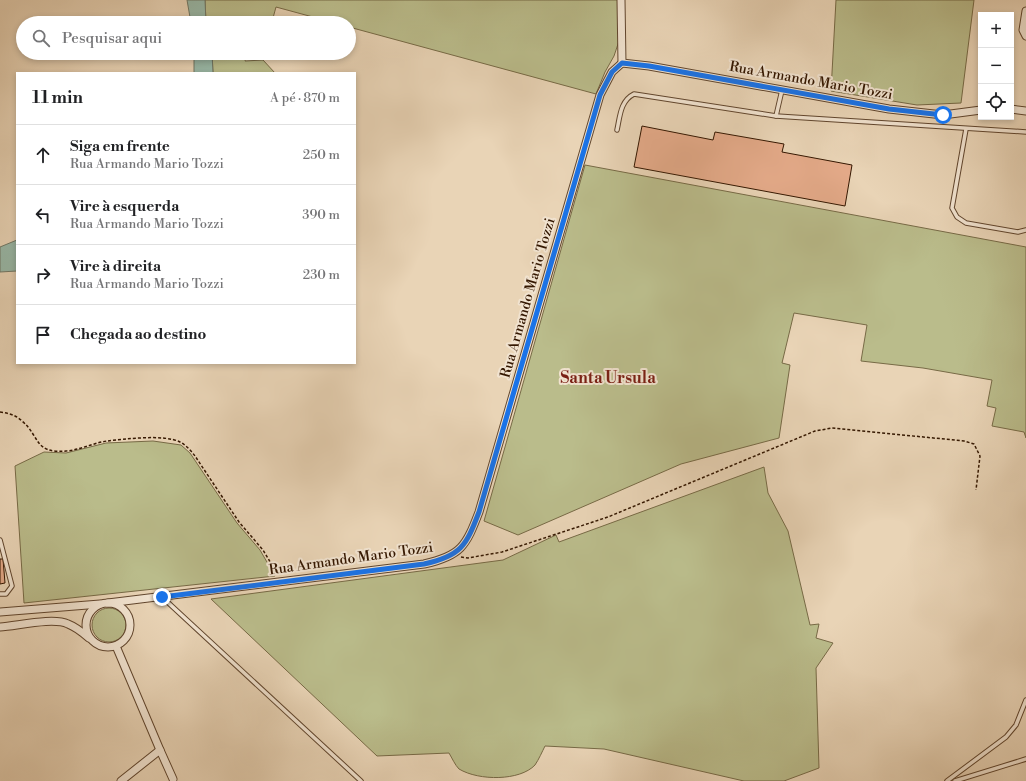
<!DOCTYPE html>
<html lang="pt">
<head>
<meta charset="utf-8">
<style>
	:root { --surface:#fff; --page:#f2f2f2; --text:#202124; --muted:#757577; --line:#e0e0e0 }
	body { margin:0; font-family:"Libre Bodoni",serif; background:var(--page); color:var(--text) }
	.controls { position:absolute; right:12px; top:12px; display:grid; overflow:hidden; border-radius:0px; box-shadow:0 2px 6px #0003 }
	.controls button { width:36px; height:36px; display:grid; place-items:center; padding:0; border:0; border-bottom:1px solid var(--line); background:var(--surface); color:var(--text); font:20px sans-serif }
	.stop { position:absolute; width:12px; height:12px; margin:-9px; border:3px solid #1a73e8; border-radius:50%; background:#fff }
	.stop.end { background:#1a73e8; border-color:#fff; box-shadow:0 1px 4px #0008 }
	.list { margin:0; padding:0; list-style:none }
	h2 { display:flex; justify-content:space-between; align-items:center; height:52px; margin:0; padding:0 16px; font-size:17px }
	h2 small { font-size:13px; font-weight:400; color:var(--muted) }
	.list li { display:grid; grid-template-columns:26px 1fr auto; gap:12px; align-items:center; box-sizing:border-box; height:60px; padding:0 16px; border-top:1px solid var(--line) }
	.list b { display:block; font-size:15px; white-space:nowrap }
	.list p { margin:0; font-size:13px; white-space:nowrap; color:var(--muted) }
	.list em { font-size:13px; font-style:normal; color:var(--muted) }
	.icon { flex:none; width:22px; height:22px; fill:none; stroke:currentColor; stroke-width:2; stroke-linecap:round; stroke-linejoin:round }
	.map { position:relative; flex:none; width:1026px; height:781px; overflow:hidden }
	.search { position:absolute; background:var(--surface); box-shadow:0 2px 6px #0003; left:16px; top:16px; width:340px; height:44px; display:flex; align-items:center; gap:10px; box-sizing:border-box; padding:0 14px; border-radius:22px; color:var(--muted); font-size:15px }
	.panel { position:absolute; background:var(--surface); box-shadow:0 2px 6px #0003; left:16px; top:72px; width:340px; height:292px; border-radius:0px }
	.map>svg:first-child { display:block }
</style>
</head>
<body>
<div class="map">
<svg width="1026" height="781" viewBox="0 0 1026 781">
	<rect width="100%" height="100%" fill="#e9d4b6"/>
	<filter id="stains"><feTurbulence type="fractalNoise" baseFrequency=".005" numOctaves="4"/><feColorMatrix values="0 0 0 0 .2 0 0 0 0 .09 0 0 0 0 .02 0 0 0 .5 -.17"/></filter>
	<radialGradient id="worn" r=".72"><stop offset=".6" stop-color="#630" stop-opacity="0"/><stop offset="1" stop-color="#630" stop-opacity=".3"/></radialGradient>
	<!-- green -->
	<g fill="#babc8b" stroke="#776a46">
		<polygon points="205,0 618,0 619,41 614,56 605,72 596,94 349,27 349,23 335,23 276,7 273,18 265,23 206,23"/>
		<polygon points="836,0 974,0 961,103 917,105 831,91"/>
		<polygon points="212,53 247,53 245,61 263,60 275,73 213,73"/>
		<polygon points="585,165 1026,247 1026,438 1024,432 992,426 996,408 987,406 992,380 923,368 861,361 867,325 794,313 782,363 790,365 779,438 681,464 518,535 484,521"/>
		<polygon points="153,441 181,445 190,453 237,523 260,550 275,576 24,603 15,466 44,452 66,453 106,443"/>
		<path d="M764,467L768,493L788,531L810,625L819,624L816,638L833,643L816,668L819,768L784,781H744L604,749L545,746C542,752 539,759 535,765C520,781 479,781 459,769C455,765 452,758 449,753L377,756L211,599L503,560L556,535L559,542Z"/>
		<circle cx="109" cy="625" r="17"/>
	</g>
	<!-- water -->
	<g fill="#98b9a9" stroke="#707866">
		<polygon points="187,0 205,0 206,23 191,23"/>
		<polygon points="194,53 212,53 213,73 194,73"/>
		<polygon points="17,240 17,271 0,272 0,247"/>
	</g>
	<!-- building -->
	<g fill="#e4aa89" stroke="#341701">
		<polygon points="642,126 713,140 715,132 784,144 782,152 852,165 845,206 634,167"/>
		<polygon points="0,559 3,559 5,583 0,584"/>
	</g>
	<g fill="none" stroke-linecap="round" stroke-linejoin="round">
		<defs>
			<g id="service">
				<polyline points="776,116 1026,132"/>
				<polyline points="966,129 952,208 957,217 966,223 1018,232 1026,230"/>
				<path d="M617,130C620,117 620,101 634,94L776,116L782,90"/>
				<polyline points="0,540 12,586 6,594 0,594"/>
				<polyline points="162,597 361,781"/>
				<polyline points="947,781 1006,737 1016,725 1026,700"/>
				<polyline points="955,781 1026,759"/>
			</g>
			<g id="minor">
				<polyline points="621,0 622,63"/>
				<polyline points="1026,11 1023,30 1026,36"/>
				<polyline points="1011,109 1026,111"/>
				<circle cx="108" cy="625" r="22"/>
				<path d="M108,603L424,564C461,556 466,546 479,512L600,95L612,72L622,63L649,66L889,109L943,115L981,110"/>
				<polyline points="0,612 100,604"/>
				<path d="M0,627C17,626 53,617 68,624C76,627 82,632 89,638"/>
				<polyline points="116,646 160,750"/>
				<polyline points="121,781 160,750 173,779"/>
			</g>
		</defs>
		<!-- service casing -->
		<use href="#service" stroke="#61462e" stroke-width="5.5"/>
		<!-- minor casing -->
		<use href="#minor" stroke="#61462e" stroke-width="9"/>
		<!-- path -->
		<g stroke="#341701" stroke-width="1.5" stroke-dasharray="3 2" stroke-linecap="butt">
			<path d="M0,412C8,413 16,415 22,421C40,436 34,454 66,451C80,450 93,443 107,441C125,439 164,434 180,442C186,445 191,451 195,456L239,522L263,550L278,575"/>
			<polyline points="461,557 468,558 502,552 608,517 815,431 832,428 964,441 974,444 980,456 976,490"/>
		</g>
		<!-- service -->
		<use href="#service" stroke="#f1e3d0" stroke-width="3.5"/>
		<!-- minor -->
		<use href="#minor" stroke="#f1e3d0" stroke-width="7"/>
	</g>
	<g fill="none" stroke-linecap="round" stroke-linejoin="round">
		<!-- route -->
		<path stroke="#1a73e8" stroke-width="5" d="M162,597L424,564C461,556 466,546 479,512L600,95L612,72L622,63L649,66L889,109L943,115"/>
	</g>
	<g text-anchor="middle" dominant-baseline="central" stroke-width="4" stroke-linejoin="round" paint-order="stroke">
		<!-- street labels -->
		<g font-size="14" fill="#341701" stroke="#f1e3d0">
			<text transform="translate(811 81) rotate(10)">Rua Armando Mario Tozzi</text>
			<text transform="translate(528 298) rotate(-74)">Rua Armando Mario Tozzi</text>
			<text transform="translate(351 559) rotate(-8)">Rua Armando Mario Tozzi</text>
		</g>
		<!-- quarter labels -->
		<g font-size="16" font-weight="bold" fill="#7a1f14" stroke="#f1e3d0">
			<text x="608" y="378">Santa Ursula</text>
		</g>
	</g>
	<rect width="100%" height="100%" filter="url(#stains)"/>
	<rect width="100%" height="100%" fill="url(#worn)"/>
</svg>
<div class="controls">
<button>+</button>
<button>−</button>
<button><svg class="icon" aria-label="locate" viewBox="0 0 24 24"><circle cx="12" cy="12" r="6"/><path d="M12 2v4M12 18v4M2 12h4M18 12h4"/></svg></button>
</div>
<div class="stop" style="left:943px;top:115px"></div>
<div class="stop end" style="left:162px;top:597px"></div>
<div class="search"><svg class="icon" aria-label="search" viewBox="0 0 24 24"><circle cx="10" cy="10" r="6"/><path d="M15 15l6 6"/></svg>Pesquisar aqui</div>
<section class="panel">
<h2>11 min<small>A pé · 870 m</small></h2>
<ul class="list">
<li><svg class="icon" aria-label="ahead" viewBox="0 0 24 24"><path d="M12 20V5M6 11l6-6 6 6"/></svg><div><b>Siga em frente</b><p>Rua Armando Mario Tozzi</p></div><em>250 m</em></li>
<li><svg class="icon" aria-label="left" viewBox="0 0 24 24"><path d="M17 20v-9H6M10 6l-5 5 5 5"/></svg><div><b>Vire à esquerda</b><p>Rua Armando Mario Tozzi</p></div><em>390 m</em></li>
<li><svg class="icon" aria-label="right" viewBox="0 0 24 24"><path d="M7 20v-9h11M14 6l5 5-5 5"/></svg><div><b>Vire à direita</b><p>Rua Armando Mario Tozzi</p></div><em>230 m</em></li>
<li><svg class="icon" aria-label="arrive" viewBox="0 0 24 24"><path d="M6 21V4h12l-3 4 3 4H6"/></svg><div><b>Chegada ao destino</b></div></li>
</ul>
</section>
</div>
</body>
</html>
